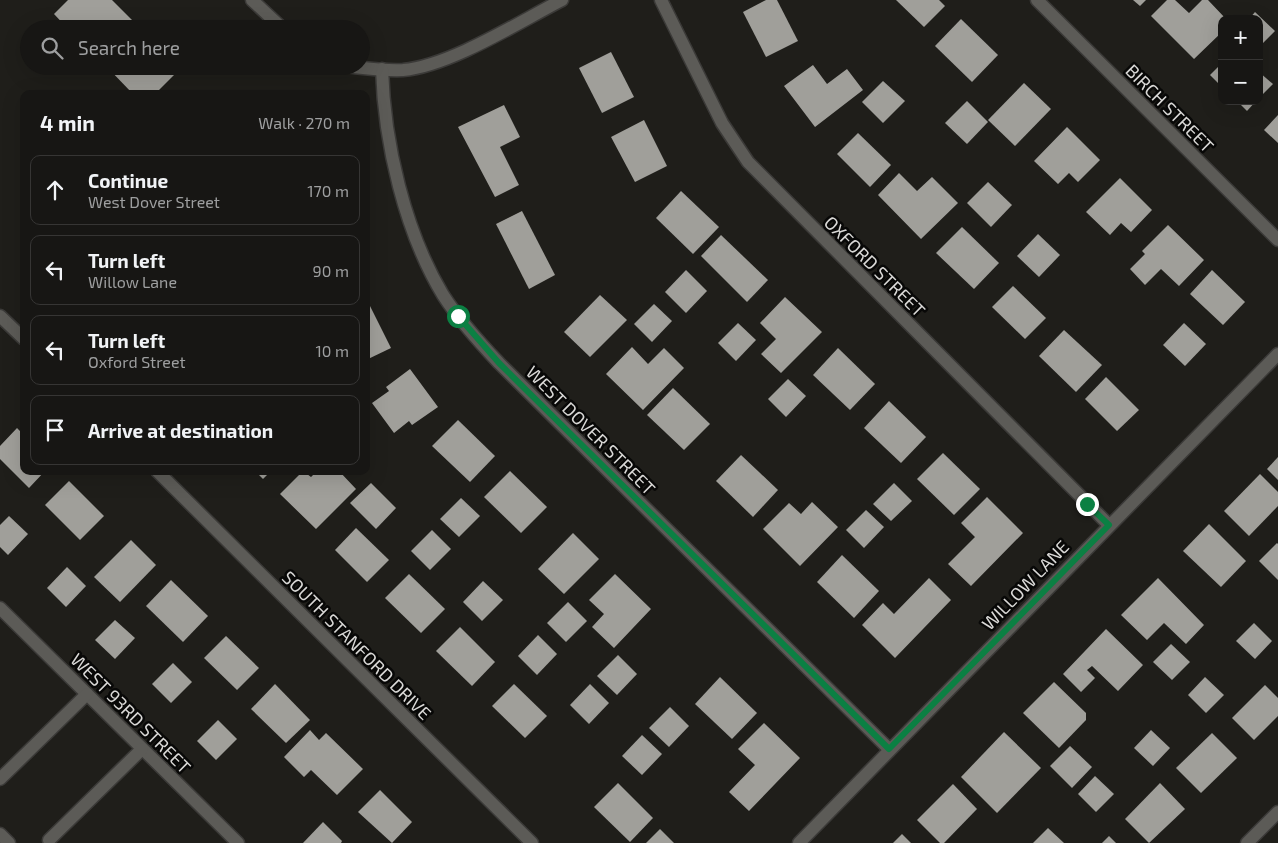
<!DOCTYPE html>
<html lang="en">
<head>
<meta charset="utf-8">
<style>
	:root { --surface:#171614; --page:#201f1d; --text:#f1f3f6; --muted:#9e9fa0; --line:#363534 }
	body { margin:0; font-family:"Exo 2",sans-serif; background:var(--page); color:var(--text) }
	.controls { position:absolute; right:15px; top:15px; display:grid; overflow:hidden; border-radius:10px; box-shadow:0 5px 20px #0002 }
	.controls button { width:45px; height:45px; display:grid; place-items:center; padding:0; border:0; border-bottom:1px solid var(--line); background:var(--surface); color:var(--text); font:25px sans-serif }
	.stop { position:absolute; width:15px; height:15px; margin:-11px; border:4px solid #0b8043; border-radius:50%; background:#fff }
	.stop.end { background:#0b8043; border-color:#fff; box-shadow:0 1px 5px #0008 }
	.list { margin:0; padding:0; list-style:none }
	h2 { display:flex; justify-content:space-between; align-items:center; height:65px; margin:0; padding:0 20px; font-size:21px }
	h2 small { font-size:16px; font-weight:400; color:var(--muted) }
	.list li { display:grid; grid-template-columns:32px 1fr auto; gap:15px; align-items:center; box-sizing:border-box; height:70px; margin:0 10px 10px; padding:0 10px; border:1px solid var(--line); border-radius:10px }
	.list b { display:block; font-size:19px; white-space:nowrap }
	.list p { margin:0; font-size:16px; white-space:nowrap; color:var(--muted) }
	.list em { font-size:16px; font-style:normal; color:var(--muted) }
	.icon { flex:none; width:28px; height:28px; fill:none; stroke:currentColor; stroke-width:2; stroke-linecap:round; stroke-linejoin:round }
	.map { position:relative; flex:none; width:1278px; height:843px; overflow:hidden }
	.search { position:absolute; background:var(--surface); box-shadow:0 5px 20px #0002; left:20px; top:20px; width:350px; height:55px; display:flex; align-items:center; gap:12px; box-sizing:border-box; padding:0 18px; border-radius:28px; color:var(--muted); font-size:19px }
	.panel { position:absolute; background:var(--surface); box-shadow:0 5px 20px #0002; left:20px; top:90px; width:350px; height:385px; border-radius:10px }
	.map>svg:first-child { display:block }
</style>
</head>
<body>
<div class="map">
<svg width="1278" height="843" viewBox="0 0 1278 843">
	<rect width="100%" height="100%" fill="#1f1e1a"/>
	<!-- building -->
	<g fill="#a09f9a">
		<polygon points="68,0 112,0 141,29 68,29 54,14"/>
		<polygon points="766,0 777,0 798,41 766,57 743,12"/>
		<polygon points="896,0 939,0 945,6 924,27"/>
		<polygon points="1133,0 1146,0 1140,6"/>
		<polygon points="1167,0 1175,0 1189,13 1202,0 1208,0 1226,19 1222,19 1222,32 1194,59 1151,16"/>
		<polygon points="1255,12 1275,31 1259,47 1259,19 1249,19"/>
		<polygon points="961,19 998,55 972,82 935,46"/>
		<polygon points="611,52 634,97 602,113 579,68"/>
		<polygon points="1222,63 1222,87 1210,75"/>
		<polygon points="813,65 827,84 847,69 863,90 815,127 784,86"/>
		<polygon points="106,66 179,66 181,68 155,94 133,94"/>
		<polygon points="1259,72 1273,84 1259,98"/>
		<polygon points="883,81 905,101 883,123 862,102"/>
		<polygon points="1024,83 1051,109 1015,146 988,120"/>
		<polygon points="967,101 988,122 967,144 945,123"/>
		<polygon points="1237,101 1256,101 1247,111"/>
		<polygon points="504,105 520,137 500,147 519,185 495,197 458,127"/>
		<polygon points="1278,115 1278,143 1264,130"/>
		<polygon points="644,120 667,166 635,182 611,137"/>
		<polygon points="1067,127 1100,160 1078,182 1069,173 1058,184 1034,161"/>
		<polygon points="858,133 891,165 870,187 837,154"/>
		<polygon points="899,173 917,191 932,177 958,203 921,239 878,195"/>
		<polygon points="1120,178 1152,210 1131,232 1121,223 1110,235 1086,212"/>
		<polygon points="988,182 1012,205 991,227 967,203"/>
		<polygon points="681,191 719,227 693,254 656,218"/>
		<polygon points="522,211 555,275 529,289 496,224"/>
		<polygon points="1168,225 1204,260 1179,286 1161,269 1145,285 1130,269 1145,254 1142,251"/>
		<polygon points="962,227 999,263 974,289 936,253"/>
		<polygon points="1038,234 1060,255 1039,277 1017,256"/>
		<polygon points="721,235 768,280 747,302 701,256"/>
		<polygon points="686,270 707,291 686,313 665,292"/>
		<polygon points="1212,270 1245,302 1223,325 1190,294"/>
		<polygon points="1013,286 1046,318 1025,339 992,307"/>
		<polygon points="600,295 627,320 590,357 564,332"/>
		<polygon points="785,297 822,332 781,373 761,354 776,339 760,323"/>
		<polygon points="368,302 391,348 366,360 366,303"/>
		<polygon points="654,304 672,321 652,342 634,324"/>
		<polygon points="738,323 756,340 736,361 718,343"/>
		<polygon points="1184,323 1206,344 1185,366 1163,345"/>
		<polygon points="1064,330 1102,365 1076,392 1039,356"/>
		<polygon points="632,347 648,364 664,348 684,368 643,410 606,374"/>
		<polygon points="838,348 875,384 850,410 813,375"/>
		<polygon points="410,369 438,407 412,425 409,421 394,433 372,403 389,391 386,387"/>
		<polygon points="1106,377 1139,410 1117,431 1085,399"/>
		<polygon points="788,379 806,396 786,417 768,399"/>
		<polygon points="673,388 710,424 684,450 647,415"/>
		<polygon points="889,401 926,437 901,463 864,428"/>
		<polygon points="458,420 495,456 470,482 432,446"/>
		<polygon points="17,428 24,435 24,471 45,471 29,488 0,459 0,446"/>
		<polygon points="943,453 980,489 954,515 917,479"/>
		<polygon points="741,455 778,490 753,517 716,481"/>
		<polygon points="1278,457 1278,480 1267,469"/>
		<polygon points="255,471 271,471 263,479"/>
		<polygon points="303,471 311,477 317,471 339,471 356,489 316,529 280,494"/>
		<polygon points="510,471 547,507 521,533 484,497"/>
		<polygon points="1260,474 1278,492 1278,506 1249,536 1224,511"/>
		<polygon points="69,481 104,516 80,540 45,505"/>
		<polygon points="371,483 396,508 376,529 350,503"/>
		<polygon points="894,483 912,501 891,521 873,504"/>
		<polygon points="987,497 1023,533 971,586 948,564 975,537 961,523"/>
		<polygon points="461,498 480,516 459,537 440,519"/>
		<polygon points="812,502 838,527 800,566 763,529 789,503 801,514"/>
		<polygon points="866,510 884,527 864,548 846,530"/>
		<polygon points="9,516 28,534 8,555 0,547 0,525"/>
		<polygon points="1209,524 1246,561 1221,587 1183,551"/>
		<polygon points="356,528 389,560 367,582 335,550"/>
		<polygon points="432,530 451,549 430,570 411,551"/>
		<polygon points="573,533 599,559 564,594 538,569"/>
		<polygon points="131,540 156,565 120,602 94,577"/>
		<polygon points="1277,543 1278,544 1278,580 1259,561"/>
		<polygon points="842,555 879,591 854,618 817,582"/>
		<polygon points="67,567 86,586 66,607 47,588"/>
		<polygon points="409,574 445,609 421,633 385,598"/>
		<polygon points="615,574 651,609 614,648 592,627 604,614 589,600"/>
		<polygon points="929,578 951,600 895,658 862,625 883,603 894,614"/>
		<polygon points="1158,578 1204,625 1186,644 1164,623 1147,640 1121,615"/>
		<polygon points="171,580 208,616 183,642 146,606"/>
		<polygon points="483,581 503,600 482,621 463,602"/>
		<polygon points="568,602 587,621 566,642 547,623"/>
		<polygon points="115,620 135,638 115,659 95,640"/>
		<polygon points="1254,623 1272,641 1255,659 1236,641"/>
		<polygon points="460,627 495,662 472,686 436,651"/>
		<polygon points="1106,629 1143,665 1118,691 1092,666 1087,670 1095,678 1081,692 1063,674"/>
		<polygon points="538,635 557,654 537,675 518,656"/>
		<polygon points="226,636 259,668 237,690 204,658"/>
		<polygon points="1171,644 1190,662 1172,680 1153,662"/>
		<polygon points="618,655 637,674 617,695 597,676"/>
		<polygon points="173,663 192,682 171,703 152,684"/>
		<polygon points="720,677 757,713 732,739 695,704"/>
		<polygon points="1205,677 1224,695 1206,713 1188,695"/>
		<polygon points="1054,682 1086,713 1086,720 1059,748 1023,713"/>
		<polygon points="275,684 310,720 286,743 251,709"/>
		<polygon points="514,684 547,716 525,738 492,706"/>
		<polygon points="590,684 609,703 589,724 570,705"/>
		<polygon points="1265,685 1278,698 1278,716 1254,740 1232,718"/>
		<polygon points="670,707 689,726 669,747 649,728"/>
		<polygon points="218,720 237,739 216,760 197,741"/>
		<polygon points="764,723 800,758 749,811 729,792 755,765 738,749"/>
		<polygon points="310,730 319,740 326,733 363,769 337,795 311,770 304,777 284,757"/>
		<polygon points="1151,730 1170,748 1153,766 1134,748"/>
		<polygon points="1004,732 1041,768 997,813 961,777"/>
		<polygon points="1212,733 1237,758 1201,793 1176,768"/>
		<polygon points="642,735 662,754 642,775 622,756"/>
		<polygon points="1070,746 1092,767 1072,788 1050,766"/>
		<polygon points="1095,776 1114,794 1096,812 1078,794"/>
		<polygon points="618,783 653,818 630,842 594,807"/>
		<polygon points="1160,783 1185,809 1149,843 1125,819"/>
		<polygon points="953,784 977,809 944,843 940,843 917,820"/>
		<polygon points="380,790 412,822 392,843 358,812"/>
		<polygon points="323,822 342,841 341,843 303,843"/>
		<polygon points="1048,828 1064,843 1033,843"/>
		<polygon points="660,829 674,843 646,843"/>
		<polygon points="902,834 911,843 893,843"/>
		<polygon points="1109,836 1116,843 1102,843"/>
	</g>
	<g fill="none" stroke-linecap="round" stroke-linejoin="round">
		<defs>
			<g id="minor">
				<polyline points="252,0 283,29"/>
				<polyline points="661,0 722,123 748,162 1109,525"/>
				<polyline points="1037,0 1278,240"/>
				<path d="M345,66C364,68 384,71 403,70C450,66 519,22 562,0"/>
				<path d="M382,69C384,143 405,232 443,295C459,320 479,342 499,363L889,749"/>
				<polyline points="0,316 24,339"/>
				<polyline points="157,471 532,843"/>
				<polyline points="0,608 238,843"/>
				<polyline points="0,779 87,694"/>
				<polyline points="0,834 9,843"/>
				<polyline points="49,840 142,749"/>
				<polyline points="799,843 1278,354"/>
				<polyline points="1247,843 1278,812"/>
			</g>
		</defs>
		<!-- minor casing -->
		<use href="#minor" stroke="#3b3a38" stroke-width="15"/>
		<!-- minor -->
		<use href="#minor" stroke="#5c5b57" stroke-width="12"/>
	</g>
	<g fill="none" stroke-linecap="round" stroke-linejoin="round">
		<!-- route -->
		<polyline stroke="#0b8043" stroke-width="6" points="458,316 499,363 889,749 1109,525 1087,504"/>
	</g>
	<g text-anchor="middle" dominant-baseline="central" stroke-width="5" stroke-linejoin="round" paint-order="stroke">
		<!-- street labels -->
		<g font-size="18" fill="#d9d8d6" stroke="#080807">
			<text transform="translate(1170 108) rotate(45)">BIRCH STREET</text>
			<text transform="translate(875 266) rotate(45)">OXFORD STREET</text>
			<text transform="translate(591 430) rotate(45)">WEST DOVER STREET</text>
			<text transform="translate(1025 585) rotate(-46)">WILLOW LANE</text>
			<text transform="translate(357 645) rotate(45)">SOUTH STANFORD DRIVE</text>
			<text transform="translate(131 713) rotate(45)">WEST 93RD STREET</text>
		</g>
	</g>
</svg>
<div class="controls">
<button>+</button>
<button>−</button>
</div>
<div class="stop" style="left:458px;top:316px"></div>
<div class="stop end" style="left:1087px;top:504px"></div>
<div class="search"><svg class="icon" aria-label="search" viewBox="0 0 24 24"><circle cx="10" cy="10" r="6"/><path d="M15 15l6 6"/></svg>Search here</div>
<section class="panel">
<h2>4 min<small>Walk · 270 m</small></h2>
<ul class="list">
<li><svg class="icon" aria-label="ahead" viewBox="0 0 24 24"><path d="M12 20V5M6 11l6-6 6 6"/></svg><div><b>Continue</b><p>West Dover Street</p></div><em>170 m</em></li>
<li><svg class="icon" aria-label="left" viewBox="0 0 24 24"><path d="M17 20v-9H6M10 6l-5 5 5 5"/></svg><div><b>Turn left</b><p>Willow Lane</p></div><em>90 m</em></li>
<li><svg class="icon" aria-label="left" viewBox="0 0 24 24"><path d="M17 20v-9H6M10 6l-5 5 5 5"/></svg><div><b>Turn left</b><p>Oxford Street</p></div><em>10 m</em></li>
<li><svg class="icon" aria-label="arrive" viewBox="0 0 24 24"><path d="M6 21V4h12l-3 4 3 4H6"/></svg><div><b>Arrive at destination</b></div></li>
</ul>
</section>
</div>
</body>
</html>
